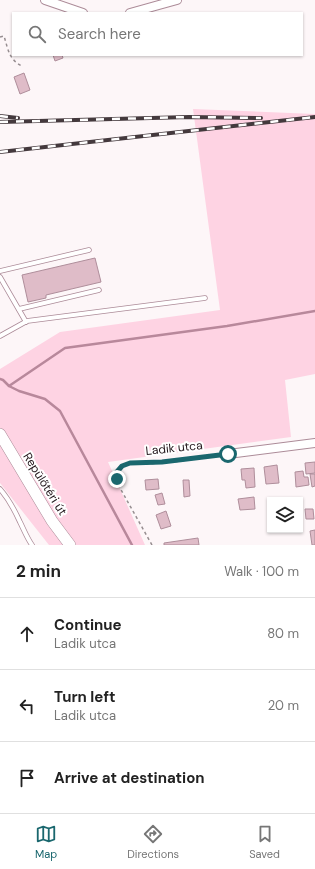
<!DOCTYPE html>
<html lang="en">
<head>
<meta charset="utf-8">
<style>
	:root { --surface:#fff; --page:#f2f2f2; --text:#222; --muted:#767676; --line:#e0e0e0; --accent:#1a676e }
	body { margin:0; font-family:"DM Sans",sans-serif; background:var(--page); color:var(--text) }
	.controls { position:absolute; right:12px; bottom:12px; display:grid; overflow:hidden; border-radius:0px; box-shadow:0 1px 3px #0004 }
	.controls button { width:36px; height:36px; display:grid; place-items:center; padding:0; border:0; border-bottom:1px solid var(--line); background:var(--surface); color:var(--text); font:20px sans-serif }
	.stop { position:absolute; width:12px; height:12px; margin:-9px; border:3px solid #1a676e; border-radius:50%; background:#fff }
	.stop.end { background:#1a676e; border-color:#fff; box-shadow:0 1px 4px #0008 }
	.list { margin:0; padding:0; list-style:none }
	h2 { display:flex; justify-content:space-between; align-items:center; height:52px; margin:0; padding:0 16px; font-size:17px }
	h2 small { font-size:13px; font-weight:400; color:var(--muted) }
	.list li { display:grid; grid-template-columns:26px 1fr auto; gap:12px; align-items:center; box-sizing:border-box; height:72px; padding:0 16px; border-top:1px solid var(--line) }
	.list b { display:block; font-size:15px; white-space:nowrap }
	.list p { margin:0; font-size:13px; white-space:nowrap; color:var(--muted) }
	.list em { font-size:13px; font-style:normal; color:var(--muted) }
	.icon { flex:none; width:22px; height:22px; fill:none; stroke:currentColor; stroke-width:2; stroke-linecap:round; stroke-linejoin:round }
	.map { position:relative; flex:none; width:315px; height:545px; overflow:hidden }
	.search { position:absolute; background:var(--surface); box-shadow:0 1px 3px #0004; left:12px; right:12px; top:12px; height:44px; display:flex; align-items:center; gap:10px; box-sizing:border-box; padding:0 14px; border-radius:0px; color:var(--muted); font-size:15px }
	.sheet { height:268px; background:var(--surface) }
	nav { display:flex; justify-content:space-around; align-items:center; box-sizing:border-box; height:56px; border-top:1px solid var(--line); background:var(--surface); font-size:11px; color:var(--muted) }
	nav a { display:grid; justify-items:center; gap:2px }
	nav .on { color:var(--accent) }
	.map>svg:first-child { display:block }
</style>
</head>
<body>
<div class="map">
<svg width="315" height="545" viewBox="0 0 315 545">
	<rect width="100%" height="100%" fill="#fdf6f8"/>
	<!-- green -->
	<polygon fill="#fed3e3" points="193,109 315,114 315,374 285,380 291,437 108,462 145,545 49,545 0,483 0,369 60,332 220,310"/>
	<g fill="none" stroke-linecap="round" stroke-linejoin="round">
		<!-- stream -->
		<g stroke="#b8889b" stroke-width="2.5">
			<polyline points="0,379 3,380 9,386 65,348 227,326 315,311"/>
			<polyline points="9,386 19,391 45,399 60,411 132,545"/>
		</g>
	</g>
	<!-- building -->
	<g fill="#dfbcc8" stroke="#af8e9b">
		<polygon points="53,55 62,55 63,58 55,61"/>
		<polygon points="24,73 30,90 20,94 14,77"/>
		<polygon points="95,258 101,282 46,295 46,298 28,302 22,275"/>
		<polygon points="315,462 315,473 306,474 305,463"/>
		<polygon points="277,465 279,483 266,484 264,467"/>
		<polygon points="254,468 255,487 246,488 245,480 242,480 241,469"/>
		<polygon points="303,471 304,477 308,477 309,485 296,487 295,472"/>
		<polygon points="310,474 315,474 315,486 312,487"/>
		<polygon points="158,479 159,489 146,490 145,480"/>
		<polygon points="183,480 189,480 190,496 184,497"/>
		<polygon points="162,493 165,504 158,505 155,495"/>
		<polygon points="254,497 255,509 240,510 238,499"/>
		<polygon points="305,509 313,509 314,519 306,519"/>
		<polygon points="166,511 171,526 161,529 156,515"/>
		<polygon points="315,530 315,545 312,545 310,531"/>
		<polygon points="198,538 199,545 164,545 164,543"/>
	</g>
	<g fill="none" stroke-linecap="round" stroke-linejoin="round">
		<defs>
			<g id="lane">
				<polyline points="0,271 89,250"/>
				<polyline points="0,277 26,322"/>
				<polyline points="19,309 99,290"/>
				<polyline points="0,336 27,321 205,298"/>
				<path d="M0,489C8,498 15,511 20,522C24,530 27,538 32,545"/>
			</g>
			<g id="street">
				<polyline points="45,0 83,13"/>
				<polyline points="130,13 177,0"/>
				<polyline points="228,454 315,443"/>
			</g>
			<polyline id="secondary" points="0,434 52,521 70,545"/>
		</defs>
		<!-- lane casing -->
		<use href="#lane" stroke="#ac8b98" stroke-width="5.5"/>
		<!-- street casing -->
		<use href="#street" stroke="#ac8b98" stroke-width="10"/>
		<!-- secondary casing -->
		<use href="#secondary" stroke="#ac8b98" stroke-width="12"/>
		<!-- path -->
		<g stroke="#968d90" stroke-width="1.5" stroke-dasharray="3 3" stroke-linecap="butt">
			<path d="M0,37L4,36C8,49 9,60 22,66"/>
			<path d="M152,545L120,488C117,480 113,471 122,466C128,462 134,464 140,464C167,464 194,459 221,455"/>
		</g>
		<!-- lane -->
		<use href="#lane" stroke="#fff" stroke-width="4"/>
		<!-- street -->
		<use href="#street" stroke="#fff" stroke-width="8"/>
		<!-- secondary -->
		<use href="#secondary" stroke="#fff" stroke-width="11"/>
		<defs>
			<g id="rail">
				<polyline points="0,116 18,118"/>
				<polyline points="0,122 189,117 261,118"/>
				<polyline points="0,152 315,117"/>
			</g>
		</defs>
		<!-- rail casing -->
		<use href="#rail" stroke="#44393d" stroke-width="4"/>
		<!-- rail -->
		<use href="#rail" stroke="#fff" stroke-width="2.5" stroke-dasharray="8" stroke-linecap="butt"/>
	</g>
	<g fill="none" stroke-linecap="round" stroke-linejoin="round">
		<!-- route -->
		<polyline stroke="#1a676e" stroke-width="5" points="117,479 116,473 122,466 130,463 162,462 228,454"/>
	</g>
	<g text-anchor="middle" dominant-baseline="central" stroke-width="4" stroke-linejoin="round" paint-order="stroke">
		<!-- street labels -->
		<g font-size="12" fill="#22161b" stroke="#fff">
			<text transform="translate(174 448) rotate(-6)">Ladik utca</text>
			<text transform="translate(45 484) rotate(58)">Repülőtéri út</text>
		</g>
	</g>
</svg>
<div class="controls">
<button><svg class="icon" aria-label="layers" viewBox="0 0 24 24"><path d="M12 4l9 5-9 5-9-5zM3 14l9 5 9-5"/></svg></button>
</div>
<div class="stop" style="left:228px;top:454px"></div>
<div class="stop end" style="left:117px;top:479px"></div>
<div class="search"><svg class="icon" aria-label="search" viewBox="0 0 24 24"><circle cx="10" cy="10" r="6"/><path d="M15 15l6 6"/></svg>Search here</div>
</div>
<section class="sheet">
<h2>2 min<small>Walk · 100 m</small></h2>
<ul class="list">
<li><svg class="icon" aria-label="ahead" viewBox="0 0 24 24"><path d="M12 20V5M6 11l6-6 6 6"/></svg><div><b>Continue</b><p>Ladik utca</p></div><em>80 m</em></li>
<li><svg class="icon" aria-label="left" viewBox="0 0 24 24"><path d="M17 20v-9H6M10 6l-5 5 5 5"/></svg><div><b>Turn left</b><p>Ladik utca</p></div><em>20 m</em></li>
<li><svg class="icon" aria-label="arrive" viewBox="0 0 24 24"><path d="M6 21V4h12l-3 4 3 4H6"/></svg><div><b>Arrive at destination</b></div></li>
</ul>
</section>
<nav>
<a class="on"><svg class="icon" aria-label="map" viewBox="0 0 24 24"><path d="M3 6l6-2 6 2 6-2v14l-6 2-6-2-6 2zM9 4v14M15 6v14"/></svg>Map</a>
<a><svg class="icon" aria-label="directions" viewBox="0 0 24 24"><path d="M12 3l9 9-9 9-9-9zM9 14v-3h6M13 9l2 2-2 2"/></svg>Directions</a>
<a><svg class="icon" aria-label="saved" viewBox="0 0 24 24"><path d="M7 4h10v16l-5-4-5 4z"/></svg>Saved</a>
</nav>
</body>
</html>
